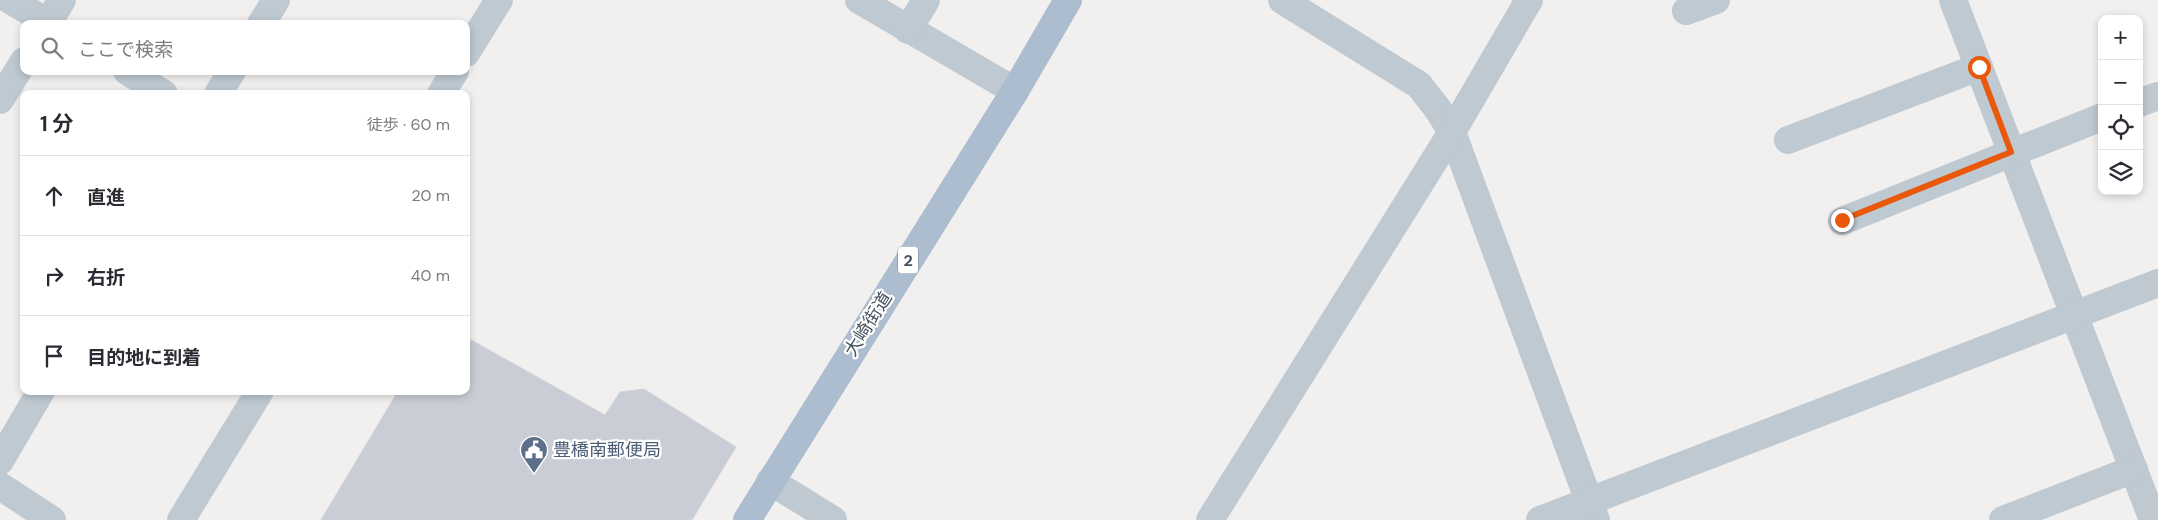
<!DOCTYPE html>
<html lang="ja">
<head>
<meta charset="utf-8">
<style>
	:root { --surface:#fff; --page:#f7f7f7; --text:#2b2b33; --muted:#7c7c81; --line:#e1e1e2 }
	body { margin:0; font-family:"DM Sans","Noto Sans JP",sans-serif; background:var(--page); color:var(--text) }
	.controls { position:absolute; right:15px; top:15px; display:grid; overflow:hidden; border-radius:10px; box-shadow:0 2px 8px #0003 }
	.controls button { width:45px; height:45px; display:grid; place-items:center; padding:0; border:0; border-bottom:1px solid var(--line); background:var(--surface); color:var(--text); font:25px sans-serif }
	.stop { position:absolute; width:15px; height:15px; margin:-11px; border:4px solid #ea580c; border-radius:50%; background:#fff }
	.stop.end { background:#ea580c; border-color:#fff; box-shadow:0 1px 5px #0008 }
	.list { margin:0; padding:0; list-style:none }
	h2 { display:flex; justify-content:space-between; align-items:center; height:65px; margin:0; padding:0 20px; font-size:21px }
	h2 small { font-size:16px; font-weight:400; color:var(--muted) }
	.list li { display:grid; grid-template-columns:32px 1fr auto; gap:15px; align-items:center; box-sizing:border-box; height:80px; padding:0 20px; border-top:1px solid var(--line) }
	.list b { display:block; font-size:19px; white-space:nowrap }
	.list em { font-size:16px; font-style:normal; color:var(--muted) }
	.icon { flex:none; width:28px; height:28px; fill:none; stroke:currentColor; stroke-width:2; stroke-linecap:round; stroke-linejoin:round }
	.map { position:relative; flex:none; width:2158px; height:520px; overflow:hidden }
	.search { position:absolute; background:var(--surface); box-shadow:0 2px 8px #0003; left:20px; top:20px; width:450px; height:55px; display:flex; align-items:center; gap:12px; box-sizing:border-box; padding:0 18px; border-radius:10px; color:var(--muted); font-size:19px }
	.panel { position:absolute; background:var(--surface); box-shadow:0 2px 8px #0003; left:20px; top:90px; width:450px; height:305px; border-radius:10px }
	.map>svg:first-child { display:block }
</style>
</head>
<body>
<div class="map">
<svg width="2158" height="520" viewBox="0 0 2158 520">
	<rect width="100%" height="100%" fill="#f2efef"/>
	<!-- building -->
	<polygon fill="#cacdd5" stroke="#d2d4db" points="466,337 605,415 620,392 644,389 736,447 692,520 321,520 398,391 466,391"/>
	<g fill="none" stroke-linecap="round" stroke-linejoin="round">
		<!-- minor -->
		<g stroke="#bec9d2" stroke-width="28">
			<polyline points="10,0 50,24"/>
			<polyline points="859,0 1015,91"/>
			<polyline points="1282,0 1419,85 1437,108 1452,132 1596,520"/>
			<polyline points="1953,0 2153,520"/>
			<polyline points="1686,11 1716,0"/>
			<polyline points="47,24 62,0"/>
			<polyline points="261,24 276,0"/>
			<polyline points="908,30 926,0"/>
			<polyline points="466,53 499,0"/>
			<polyline points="127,71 164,94"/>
			<polyline points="218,94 232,71"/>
			<polyline points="441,94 455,71"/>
			<polyline points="0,100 24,61"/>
			<polyline points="2139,103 2158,96"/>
			<polyline points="1788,140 1979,67"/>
			<polyline points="1842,221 2102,117"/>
			<polyline points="0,461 41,391"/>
			<polyline points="770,481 833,520"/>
			<polyline points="0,486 52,520"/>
			<polyline points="181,520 260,391"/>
			<polyline points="1210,520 1452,132 1529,0"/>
			<polyline points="1540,520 2158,283"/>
			<polyline points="2003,520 2134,469"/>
		</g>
		<!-- major -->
		<polyline stroke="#acbdd0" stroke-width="28" points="747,520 1015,91 1068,0"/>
	</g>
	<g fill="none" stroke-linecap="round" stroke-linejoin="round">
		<!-- route -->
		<polyline stroke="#ea580c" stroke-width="6" points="1842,220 2011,152 1979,67"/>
	</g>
	<!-- icons -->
	<defs>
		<symbol id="civic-pin" viewBox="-11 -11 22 30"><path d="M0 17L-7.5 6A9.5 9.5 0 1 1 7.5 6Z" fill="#5c6f8a" stroke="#fff"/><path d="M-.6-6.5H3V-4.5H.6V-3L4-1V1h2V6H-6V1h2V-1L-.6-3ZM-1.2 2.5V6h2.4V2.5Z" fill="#fff"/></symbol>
	</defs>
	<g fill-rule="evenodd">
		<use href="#civic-pin" x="518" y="434" width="32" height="43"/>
	</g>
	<g text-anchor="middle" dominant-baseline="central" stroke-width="4.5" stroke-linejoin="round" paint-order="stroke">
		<!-- shield labels -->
		<rect fill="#fff" stroke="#7d858e" stroke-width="1" x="898" y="246.5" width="20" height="27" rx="4"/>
		<g font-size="16" font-weight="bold" fill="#45515e">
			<text x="908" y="260">2</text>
		</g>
		<!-- street labels -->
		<g font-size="18" fill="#45515e" stroke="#fff">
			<text transform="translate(868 324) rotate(-58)">大崎街道</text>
		</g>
		<!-- service labels -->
		<g font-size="18" fill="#4e5e75" stroke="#fff" text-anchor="start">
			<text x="553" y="450">豊橋南郵便局</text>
		</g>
	</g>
</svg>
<div class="controls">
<button>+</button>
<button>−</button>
<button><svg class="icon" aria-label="locate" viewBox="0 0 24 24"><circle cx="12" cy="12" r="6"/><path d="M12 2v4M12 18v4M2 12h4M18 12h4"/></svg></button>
<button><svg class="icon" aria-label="layers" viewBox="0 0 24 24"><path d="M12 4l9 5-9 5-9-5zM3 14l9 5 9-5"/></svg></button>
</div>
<div class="stop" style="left:1979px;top:67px"></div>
<div class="stop end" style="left:1842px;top:220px"></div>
<div class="search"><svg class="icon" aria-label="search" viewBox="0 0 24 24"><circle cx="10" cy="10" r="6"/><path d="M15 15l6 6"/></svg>ここで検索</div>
<section class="panel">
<h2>1 分<small>徒歩 · 60 m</small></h2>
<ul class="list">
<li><svg class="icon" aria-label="ahead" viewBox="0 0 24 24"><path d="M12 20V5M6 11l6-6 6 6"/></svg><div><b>直進</b></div><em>20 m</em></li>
<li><svg class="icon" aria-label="right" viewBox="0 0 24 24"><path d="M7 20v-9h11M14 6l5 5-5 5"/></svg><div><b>右折</b></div><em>40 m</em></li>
<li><svg class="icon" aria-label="arrive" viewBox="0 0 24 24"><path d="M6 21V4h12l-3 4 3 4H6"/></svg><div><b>目的地に到着</b></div></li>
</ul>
</section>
</div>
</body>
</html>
